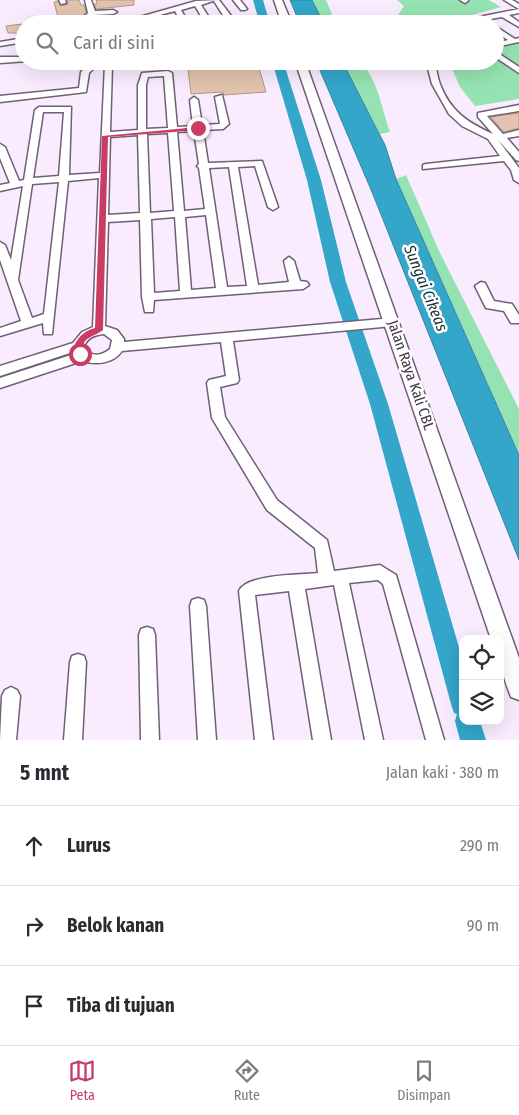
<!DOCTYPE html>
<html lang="id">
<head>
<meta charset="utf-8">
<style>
	:root { --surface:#fff; --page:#f7f7f7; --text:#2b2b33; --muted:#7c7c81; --line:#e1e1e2; --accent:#cb3c65 }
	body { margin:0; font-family:"Fira Sans Condensed",sans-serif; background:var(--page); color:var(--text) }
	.controls { position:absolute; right:15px; bottom:15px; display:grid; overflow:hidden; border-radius:10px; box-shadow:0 5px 20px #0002 }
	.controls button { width:45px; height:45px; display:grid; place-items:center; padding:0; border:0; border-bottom:1px solid var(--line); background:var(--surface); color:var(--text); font:25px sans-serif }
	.stop { position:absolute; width:15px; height:15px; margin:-11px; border:4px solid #cb3c65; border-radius:50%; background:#fff }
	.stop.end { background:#cb3c65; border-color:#fff; box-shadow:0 1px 5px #0008 }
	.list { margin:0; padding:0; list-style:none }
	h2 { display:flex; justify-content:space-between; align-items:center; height:65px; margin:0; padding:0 20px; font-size:21px }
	h2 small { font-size:16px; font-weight:400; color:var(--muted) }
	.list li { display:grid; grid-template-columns:32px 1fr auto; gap:15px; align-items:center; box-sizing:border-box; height:80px; padding:0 20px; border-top:1px solid var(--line) }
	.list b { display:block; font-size:19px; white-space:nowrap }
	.list em { font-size:16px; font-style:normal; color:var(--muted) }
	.icon { flex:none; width:28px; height:28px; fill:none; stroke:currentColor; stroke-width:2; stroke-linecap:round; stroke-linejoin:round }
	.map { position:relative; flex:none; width:519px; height:740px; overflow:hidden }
	.search { position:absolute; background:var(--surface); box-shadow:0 5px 20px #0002; left:15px; right:15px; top:15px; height:55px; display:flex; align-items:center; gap:12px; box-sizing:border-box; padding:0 18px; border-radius:28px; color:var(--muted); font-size:19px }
	.sheet { height:305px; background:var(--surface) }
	nav { display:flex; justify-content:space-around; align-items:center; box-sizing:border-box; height:70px; border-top:1px solid var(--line); background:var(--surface); font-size:14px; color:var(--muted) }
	nav a { display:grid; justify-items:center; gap:2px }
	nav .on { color:var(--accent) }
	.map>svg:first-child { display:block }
</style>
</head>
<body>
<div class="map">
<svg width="519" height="740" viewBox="0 0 519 740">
	<rect width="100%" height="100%" fill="#f9ecfe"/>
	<!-- green -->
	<g fill="#95e3b2">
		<polygon points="312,0 326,0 336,24 324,24"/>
		<polygon points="397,0 489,0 501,7 447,22 407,23 398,15 404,6"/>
		<polygon points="519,42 519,99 475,106 460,87 449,62 495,61 495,47"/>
		<path d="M342,61H360C378,80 382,109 390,132L380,134Z"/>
		<polygon points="406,175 440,253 519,409 519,454 396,179"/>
	</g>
	<!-- water -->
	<g fill="#33a6c9" stroke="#3785a1">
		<polygon points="290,0 312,0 324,24 300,24"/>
		<polygon points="316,61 342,61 385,145 396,179 519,455 519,560 372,192"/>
	</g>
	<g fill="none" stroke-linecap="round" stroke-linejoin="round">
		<!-- river -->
		<g fill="#33a6c9" fill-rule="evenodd">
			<polygon points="253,0 263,0 270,24 260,24"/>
			<polygon points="272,61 283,61 321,180 346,282 388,404 463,661 463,721 480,721 486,740 460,740 455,721 457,714 454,713 451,704 370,404 330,282 307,180"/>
		</g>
	</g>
	<!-- building -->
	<g fill="#e2c4ae" stroke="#b49782">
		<polygon points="67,0 79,0 81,5 84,5 86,12 75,24 69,24 69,20 59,21 54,2 58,1 61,6 68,4"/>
		<polygon points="96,0 134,0 134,5 96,9 94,4 97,4"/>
		<polygon points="111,16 113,24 87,24 95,17"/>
		<polygon points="22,24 24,36 17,37 16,33 8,33 6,26"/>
		<polygon points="187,61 257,61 266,92 224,95 223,92 191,94"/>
		<polygon points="519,113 519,128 504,132 491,117"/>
	</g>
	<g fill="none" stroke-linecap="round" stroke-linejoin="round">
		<defs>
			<g id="minor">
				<polygon points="59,0 65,0 66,3 61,4"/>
				<polygon points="85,0 91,0 95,11 113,10 117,12 113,14 94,15 84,24 77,24 88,13"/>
				<path d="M219,0L235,21L234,23L206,24L195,6L181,10L189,24H182L175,11L137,21L138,24H131L129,20L196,1ZM213,1H214L226,20L212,22L201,5Z"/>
				<polygon points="233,0 240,0 247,9 245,10 241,10"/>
				<polygon points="460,0 468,0 468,1 465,3"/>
				<polygon points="504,0 512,0 519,4 519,13 509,15 519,22 519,27 502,17 479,21 479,17 519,9"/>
				<polygon points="495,26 515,39 519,38 519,42 495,47 495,43 508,40 495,32"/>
				<polygon points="24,38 24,42 0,46 0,42"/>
				<polygon points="495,51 519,67 519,73 495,57"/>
				<path d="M348,61H373C367,65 354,65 348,61Z"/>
				<path d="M426,61H434C437,69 437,77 440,84C450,111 468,123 493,134L478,117V113L519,105V111L487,116L503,134L519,130V136L507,138L519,152V161L516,160L498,140L519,168V183L514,180L511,170L504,161L423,169V165L426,164L500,156L488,139L462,126L449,114L432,84Z"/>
				<polygon points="90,63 97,65 89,73 86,92 0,102 0,96 79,88 81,72"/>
				<path d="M105,64L112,66L110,132L138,130V85L142,73L168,71L172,73L177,127L193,126L190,100L194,97L198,100L202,125L220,124L215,97L222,95L229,124L223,129L203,130L208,163L262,161L278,207L273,210L268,207L255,166L238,167L258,285L289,282L284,261L289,257L294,261L300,281L307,282L309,285L303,289L154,300L153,312H145L142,297L140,220L108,222L105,326L117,330L124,339V342L393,318L399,322L393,326L233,341L239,380L237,383L220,387L225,417L277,500L327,540L334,571L380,565L396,575L444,740H426L383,584L378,580L349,583L383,740H365L334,585L305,589L331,740H313L289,591L255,595L273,740H255L239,591C246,574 300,575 318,573L315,548L267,510L212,418L207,383L209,380L226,376L221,342L122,351C113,364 96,365 82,361L0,388V378L74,354L73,352L0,376V366L73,343L82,332L93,327L99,178L68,181L52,334H44L43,323L0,336V328L21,321L0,260V242L5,245L11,260L23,186L0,191V185L10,183L0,158V144L5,147L19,181L24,180L35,110L39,107H71L69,175L100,173ZM164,76L168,128L146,129V85L148,77ZM43,112H64L59,176L33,178ZM194,131L199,164L197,166L199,168L205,209L184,211L177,132ZM168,133L174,211L150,213L147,134ZM138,135L140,213L108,215L110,137ZM229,167L247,286L227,287L209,168ZM59,182L44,314L32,318L18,280L32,184ZM206,215L216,288L191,290L185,217ZM175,217L180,291L154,293L151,219ZM104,334L112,340L110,349C101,356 93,357 84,349C85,338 94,335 104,334Z"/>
				<polygon points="481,282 485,283 494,301 512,304 519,315 519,323 511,323 504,311 486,308 475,286"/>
				<polygon points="198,598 204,600 206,606 216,740 198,740 190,606 192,600"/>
				<polygon points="147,627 153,629 155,635 159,740 141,740 139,635 141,629"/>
				<polygon points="78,654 84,656 86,662 82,740 64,740 70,662 72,656"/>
				<polygon points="11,687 17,690 20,696 16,740 0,740 2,696 5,690"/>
			</g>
			<g id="major">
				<polygon points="274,0 282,0 292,24 282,24"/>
				<polygon points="0,57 24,57 24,61 28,61 0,63"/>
				<polygon points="75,61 144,61 108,69"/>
				<path d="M295,61H305L519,658V700L511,697C502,674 500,663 500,639H491Z"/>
			</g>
		</defs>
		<!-- minor casing -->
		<use href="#minor" stroke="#715f78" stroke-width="3"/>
		<!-- major casing -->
		<use href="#major" stroke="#715f78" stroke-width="3"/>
		<!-- minor -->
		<use href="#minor" fill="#fff" fill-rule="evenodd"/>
		<!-- major -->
		<use href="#major" fill="#fff" fill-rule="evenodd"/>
	</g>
	<!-- route -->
	<path fill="#cb3c65" d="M198,127L200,130L108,137L103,330C93,338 79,337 84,354L77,356L74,346C79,336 84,331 95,328L102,136Z"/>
	<g text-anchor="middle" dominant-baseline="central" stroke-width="5" stroke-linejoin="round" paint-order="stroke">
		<!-- street labels -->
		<g font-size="15" fill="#413844" stroke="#fff">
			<text transform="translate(411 375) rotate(71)">Jalan Raya Kali CBL</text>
		</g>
		<!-- water labels -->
		<g font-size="16" font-style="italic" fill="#192d34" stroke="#fff">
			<text transform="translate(426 288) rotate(68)">Sungai Cikeas</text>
		</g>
	</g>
</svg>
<div class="controls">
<button><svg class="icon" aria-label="locate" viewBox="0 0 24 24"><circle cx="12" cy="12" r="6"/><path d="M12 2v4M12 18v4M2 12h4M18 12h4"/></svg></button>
<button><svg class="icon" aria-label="layers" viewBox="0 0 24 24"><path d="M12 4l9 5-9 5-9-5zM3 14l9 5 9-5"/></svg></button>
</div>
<div class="stop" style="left:80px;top:354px"></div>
<div class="stop end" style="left:198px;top:128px"></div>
<div class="search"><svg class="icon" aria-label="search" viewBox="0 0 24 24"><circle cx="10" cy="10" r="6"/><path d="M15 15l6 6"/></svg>Cari di sini</div>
</div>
<section class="sheet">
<h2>5 mnt<small>Jalan kaki · 380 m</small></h2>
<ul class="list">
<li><svg class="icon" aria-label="ahead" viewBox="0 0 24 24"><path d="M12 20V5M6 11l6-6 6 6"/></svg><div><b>Lurus</b></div><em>290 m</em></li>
<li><svg class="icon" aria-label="right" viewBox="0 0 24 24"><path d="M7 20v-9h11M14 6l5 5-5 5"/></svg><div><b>Belok kanan</b></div><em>90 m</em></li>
<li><svg class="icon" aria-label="arrive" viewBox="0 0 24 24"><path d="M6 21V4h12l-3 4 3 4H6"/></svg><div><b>Tiba di tujuan</b></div></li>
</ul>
</section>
<nav>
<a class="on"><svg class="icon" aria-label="map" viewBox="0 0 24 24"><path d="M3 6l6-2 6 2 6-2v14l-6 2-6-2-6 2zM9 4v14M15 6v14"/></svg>Peta</a>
<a><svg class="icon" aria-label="directions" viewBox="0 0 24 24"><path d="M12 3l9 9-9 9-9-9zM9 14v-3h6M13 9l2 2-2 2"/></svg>Rute</a>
<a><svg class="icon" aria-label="saved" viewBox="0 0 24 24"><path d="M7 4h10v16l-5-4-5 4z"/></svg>Disimpan</a>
</nav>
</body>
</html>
